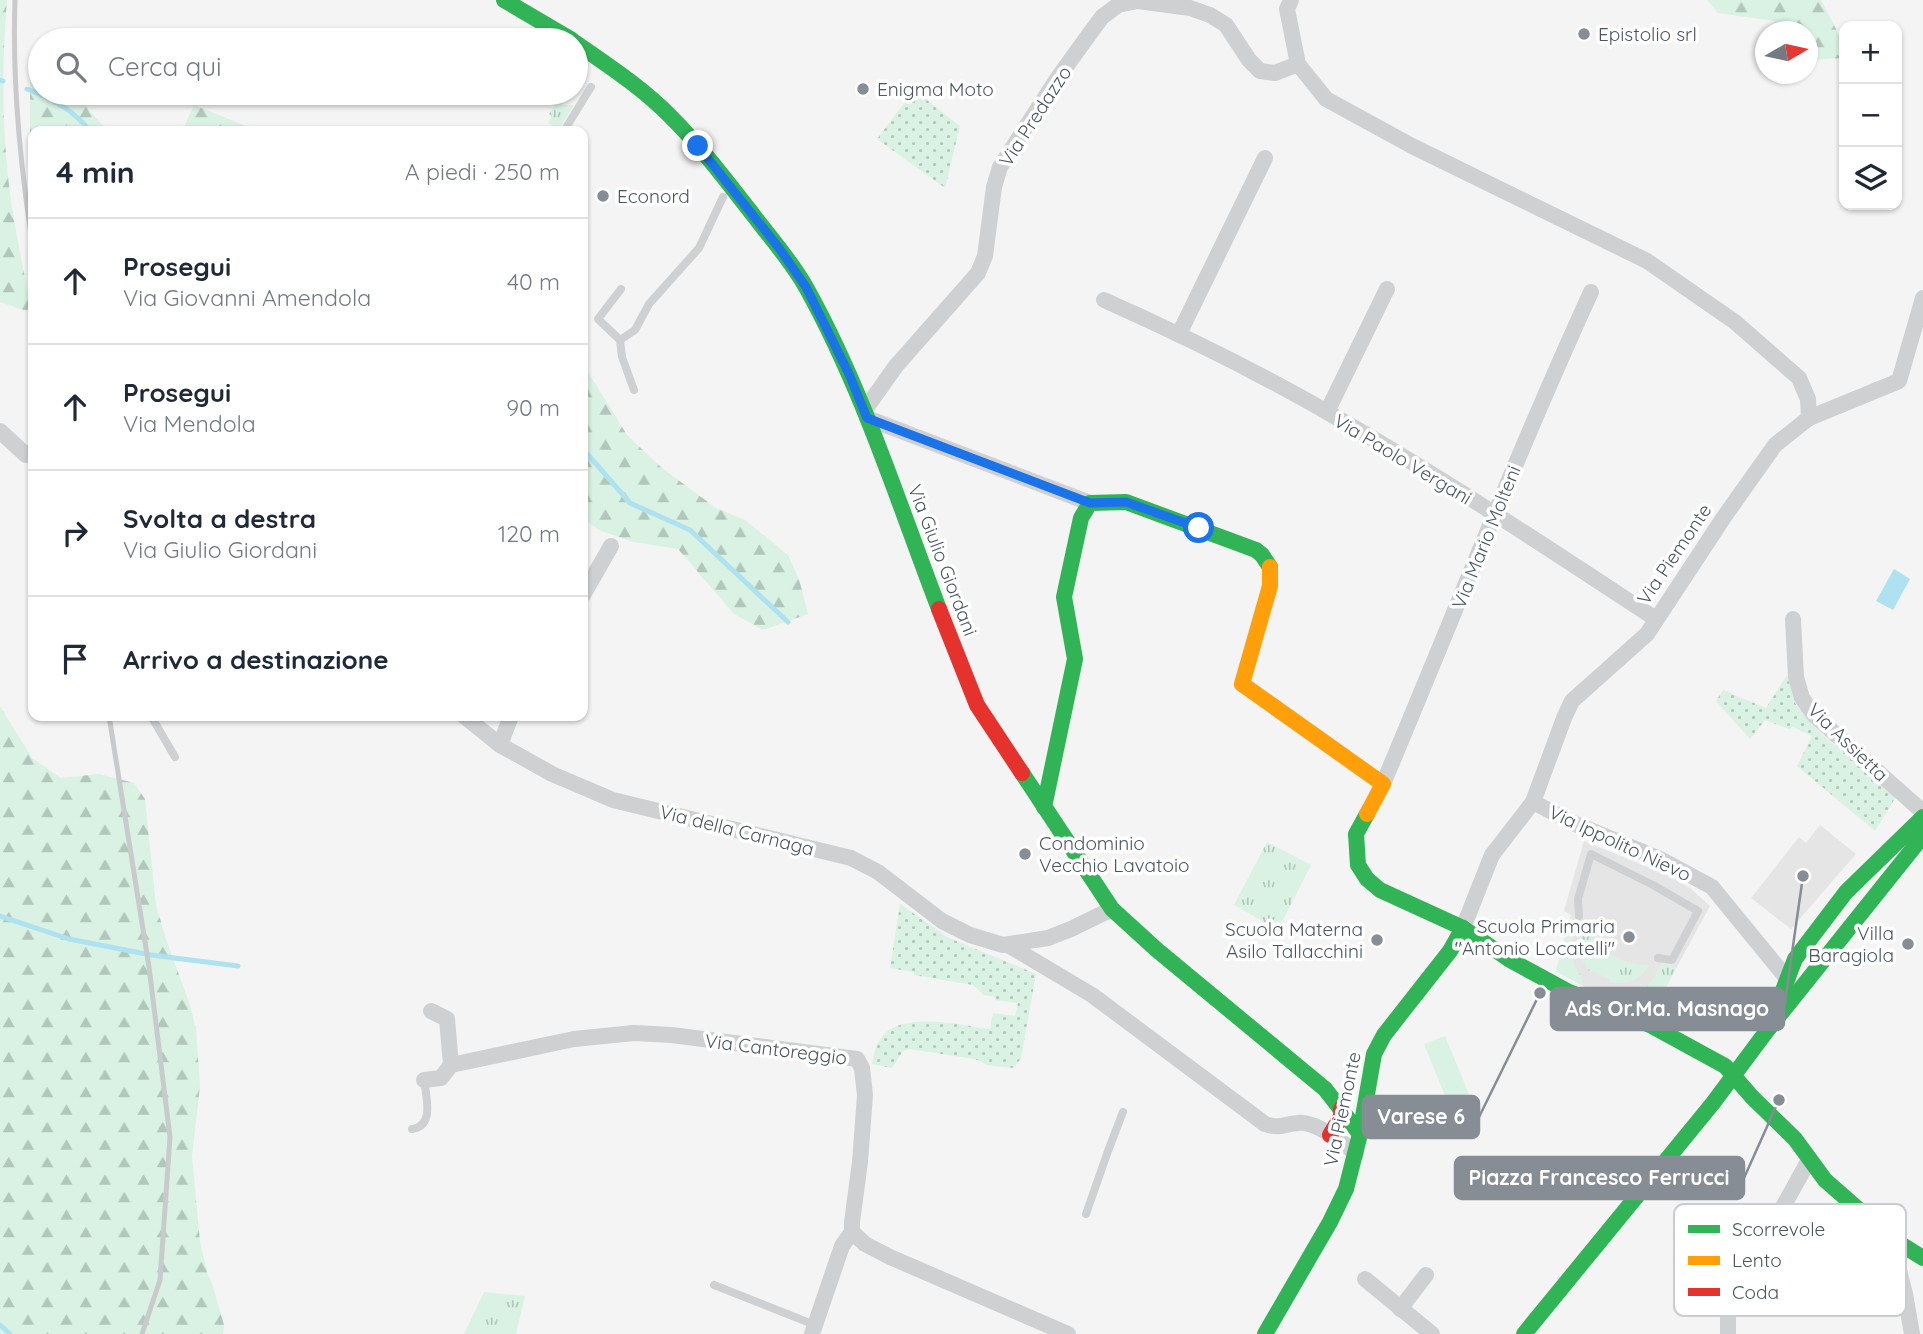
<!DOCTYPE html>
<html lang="it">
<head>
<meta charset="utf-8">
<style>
	:root { --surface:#fff; --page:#f6f6f7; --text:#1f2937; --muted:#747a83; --line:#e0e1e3 }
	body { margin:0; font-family:Quicksand,sans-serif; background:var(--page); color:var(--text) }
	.controls { position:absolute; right:21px; top:21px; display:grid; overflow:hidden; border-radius:14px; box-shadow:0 2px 5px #0004 }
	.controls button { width:63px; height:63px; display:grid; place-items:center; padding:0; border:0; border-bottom:2px solid var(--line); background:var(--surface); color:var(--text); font:35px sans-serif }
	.compass { position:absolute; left:1755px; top:21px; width:63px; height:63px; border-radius:50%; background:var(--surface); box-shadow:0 2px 5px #0004; rotate:81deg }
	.stop { position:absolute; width:21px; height:21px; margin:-16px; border:5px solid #1a73e8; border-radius:50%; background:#fff }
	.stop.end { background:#1a73e8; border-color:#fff; box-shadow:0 2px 7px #0008 }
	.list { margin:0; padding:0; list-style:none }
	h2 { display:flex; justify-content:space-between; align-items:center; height:91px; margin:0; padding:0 28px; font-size:30px }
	h2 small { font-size:23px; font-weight:400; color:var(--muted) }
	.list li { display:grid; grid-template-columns:46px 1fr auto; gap:21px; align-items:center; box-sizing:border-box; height:126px; padding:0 28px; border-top:2px solid var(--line) }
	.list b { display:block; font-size:26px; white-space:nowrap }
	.list p { margin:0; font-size:23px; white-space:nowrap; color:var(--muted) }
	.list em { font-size:23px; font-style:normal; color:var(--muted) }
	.icon { flex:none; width:38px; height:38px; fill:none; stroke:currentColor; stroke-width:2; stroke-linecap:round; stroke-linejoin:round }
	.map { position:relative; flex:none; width:1923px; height:1334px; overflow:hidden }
	.search { position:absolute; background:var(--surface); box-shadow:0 2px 5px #0004; left:28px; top:28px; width:560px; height:77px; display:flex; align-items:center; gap:18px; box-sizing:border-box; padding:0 24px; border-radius:38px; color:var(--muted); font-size:26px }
	.panel { position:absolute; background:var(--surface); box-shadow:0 2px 5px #0004; left:28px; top:126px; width:560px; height:595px; border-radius:14px }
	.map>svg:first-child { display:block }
</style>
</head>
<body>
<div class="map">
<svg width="1923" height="1334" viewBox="0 0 1923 1334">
	<defs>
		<pattern id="grass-tufts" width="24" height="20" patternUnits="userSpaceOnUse" patternTransform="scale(1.75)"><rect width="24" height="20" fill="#d9f2e3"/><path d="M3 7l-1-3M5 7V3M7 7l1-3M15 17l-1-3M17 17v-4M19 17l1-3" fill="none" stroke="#b2c7bb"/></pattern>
		<pattern id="forest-firs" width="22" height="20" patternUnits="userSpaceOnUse" patternTransform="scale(1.75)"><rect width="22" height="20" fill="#d9f2e3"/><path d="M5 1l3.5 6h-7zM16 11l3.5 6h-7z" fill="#b2c7bb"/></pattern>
		<pattern id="garden-dots" width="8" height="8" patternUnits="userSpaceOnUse" patternTransform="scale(1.75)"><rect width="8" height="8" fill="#d9f2e3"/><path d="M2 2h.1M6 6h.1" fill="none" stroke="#b2c7bb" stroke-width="1.8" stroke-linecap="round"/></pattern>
	</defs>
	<rect width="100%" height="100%" fill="#f4f4f4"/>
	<!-- education -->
	<g fill="#e6e5e6">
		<polygon points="1820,825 1856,854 1791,929 1751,898 1799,837 1806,843"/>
		<polygon points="1584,841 1667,875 1690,888 1710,906 1650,1016 1581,985 1556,971 1571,915 1564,911"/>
	</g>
	<!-- grass -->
	<g fill="url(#grass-tufts)">
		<polygon points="563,93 566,93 562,105 574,105 559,129 548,123 552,116 549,114"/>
		<polygon points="1267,842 1311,865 1278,930 1234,905"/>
		<path d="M1571,915C1576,924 1572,933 1571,942C1571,957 1574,968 1583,979L1581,985L1556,971Z"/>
		<path d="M1582,928C1599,948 1621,966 1649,965C1640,981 1627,985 1609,982V979L1593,971L1591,973C1577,957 1581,947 1582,928Z"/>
		<path d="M1663,961L1677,967L1650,1016L1614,999L1617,996C1646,999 1651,982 1663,961Z"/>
		<polygon points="484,1292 525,1296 516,1334 464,1334"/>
	</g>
	<!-- forest -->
	<g fill="url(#forest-firs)">
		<path d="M0,0H7C1,69 2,139 12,208C18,243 25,278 32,313L0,302Z"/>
		<polygon points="1707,0 1821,0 1844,44 1844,58 1808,60 1808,32 1779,31 1775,21 1718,13"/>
		<polygon points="30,53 40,56 40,93 79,93 88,109 108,131 33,131 33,169 30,138"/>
		<polygon points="194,105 258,131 182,131"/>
		<polygon points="583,364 627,435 662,468 716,508 745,520 788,555 799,579 808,614 763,630 734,614 678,549 634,542 601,531 583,519"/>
		<polygon points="0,706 32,758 61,778 99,774 134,783 145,799 156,905 166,939 190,1005 196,1029 200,1086 192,1156 200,1242 208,1275 212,1283 224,1325 223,1334 0,1334"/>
	</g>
	<!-- garden -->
	<g fill="url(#garden-dots)">
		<polygon points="914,90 960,126 945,188 877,139"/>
		<polygon points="1787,675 1796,705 1823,736 1897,795 1875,831 1797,766 1812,736 1793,727 1789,729 1765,720 1750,739 1716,701 1723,690 1766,708"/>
		<path d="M900,904L949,938L1036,974L1021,1058L1014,1068L987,1065L975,1059L909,1049L903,1051L892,1068L872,1064C874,1055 875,1046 881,1038C901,1010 961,1025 990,1029L993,1013L1015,1016L1018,1003L995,1000V997L984,995L973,985L914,975V972L890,968Z"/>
	</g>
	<!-- pitch -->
	<polygon fill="#d9f2e3" points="1445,1036 1469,1094 1448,1103 1424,1044"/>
	<!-- water -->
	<polygon fill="#aee2f0" points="1894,569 1910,579 1893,610 1876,601"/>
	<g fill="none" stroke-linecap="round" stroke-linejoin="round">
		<!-- stream -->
		<g stroke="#aee2f0" stroke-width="5">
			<polyline points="0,80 3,81"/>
			<path d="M27,89C51,98 74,110 90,131"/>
			<polyline points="583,449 630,503 690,530 788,622"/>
			<polyline points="0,916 69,939 151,955 238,966"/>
			<polyline points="0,1325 10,1334"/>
		</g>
		<!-- lane -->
		<g stroke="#ced0d2" stroke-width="8">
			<polyline points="564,131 591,87"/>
			<polyline points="621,289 598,319 620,340 635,330 649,304 699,248 723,197"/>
			<polyline points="620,340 622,357 634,390"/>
			<polyline points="151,716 175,757"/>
			<polyline points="1579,916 1578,899 1591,854 1653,885 1698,911 1672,960 1658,958"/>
			<path d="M412,1129C435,1126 426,1096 424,1080"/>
			<polyline points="1086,1214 1108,1151 1123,1112"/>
			<polyline points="714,1285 815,1325"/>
		</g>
		<!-- street -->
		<g stroke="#ced0d2" stroke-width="16">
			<polyline points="1291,0 1287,9 1298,64 1326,99 1412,146 1647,261 1735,322 1799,378 1808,399 1809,418 1775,445 1724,517 1647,634 1572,701 1564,718 1533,802 1492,855 1463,928"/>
			<path d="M1104,300C1187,337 1268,377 1346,423C1452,484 1554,552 1656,619"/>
			<polyline points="1179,334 1265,158"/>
			<polyline points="864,411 896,366 978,273 985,256 994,187 1000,167 1057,79 1088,36 1102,17 1118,5 1138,1 1190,8 1210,15 1226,25 1249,60 1260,71 1275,73 1298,64"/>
			<polyline points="1327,412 1387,289"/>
			<polyline points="867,418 1090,503"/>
			<polyline points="1809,418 1899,381 1923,298"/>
			<polyline points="0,431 26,455 33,455"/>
			<polyline points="583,595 611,546"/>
			<polyline points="1793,619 1796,677 1802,698 1814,715 1923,812"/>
			<polyline points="464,716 500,745 520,756 552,774 613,800 851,858 878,872 942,921 970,935 1003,945 1048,938 1071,929 1112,909"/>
			<polyline points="500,745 511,716"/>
			<path d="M1383,784C1452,620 1517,454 1591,292"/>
			<polyline points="1533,802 1573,823 1662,860 1712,887 1788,980"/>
			<path d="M1008,945L1092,995L1265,1124C1279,1129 1284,1124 1298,1123C1315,1121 1343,1142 1356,1154"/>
			<polyline points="431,1011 447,1019 451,1065"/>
			<polyline points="424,1080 441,1078 451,1065 574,1039 634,1033 672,1035 857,1059 862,1068 865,1095 860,1162 852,1222 852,1232 865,1244 890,1257 1068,1334"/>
			<polyline points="1891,1238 1905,1294 1912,1334"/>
			<polyline points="1365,1279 1432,1334"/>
			<polyline points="1400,1309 1426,1275"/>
			<polyline points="812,1334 842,1246 852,1232"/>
			<polyline points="1728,1334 1728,1310 1733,1297 1809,1160"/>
		</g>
		<!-- fast -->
		<g stroke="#30b455" stroke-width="16">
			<polyline points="504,0 572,40"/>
			<path d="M576,43C609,66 644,89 672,118C702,148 728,183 754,216C772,240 793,263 807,289C863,390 898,502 939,609"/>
			<polyline points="1022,773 1112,909 1157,950 1325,1089 1360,1134"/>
			<polyline points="1044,807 1075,659 1064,597 1081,518 1090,503 1126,502 1256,550 1262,555 1270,567"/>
			<polyline points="1367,814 1356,834 1358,865 1367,879 1380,890 1463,928 1510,960 1569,992 1650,1025 1725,1066 1752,1097 1795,1139 1825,1180 1891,1238 1923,1258"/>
			<polyline points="1777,1006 1795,959 1846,892 1923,817"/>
			<polyline points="1265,1334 1330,1222 1346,1189 1360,1134 1374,1054 1384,1035 1450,951 1463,928"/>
			<polyline points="1524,1334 1713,1103 1766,1032 1923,836"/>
		</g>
		<!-- slow -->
		<polyline stroke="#ff9f0a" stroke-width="16" points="1270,567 1270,586 1242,684 1383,784 1367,814"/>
		<!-- jam -->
		<g stroke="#e5322d" stroke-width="16">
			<polyline points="939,609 977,705 1022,773"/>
			<polyline points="1330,1135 1341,1117 1341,1109"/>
		</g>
		<!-- rail -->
		<g stroke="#c9cacc" stroke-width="5">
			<path d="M15,0C12,84 20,165 33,248"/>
			<polyline points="109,716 149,967 170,1137 160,1280 142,1334"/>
		</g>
	</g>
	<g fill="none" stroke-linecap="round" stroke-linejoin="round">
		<!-- route -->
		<polyline stroke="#1a73e8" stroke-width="9" points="698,146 779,248 806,287 849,374 867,418 1090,503 1126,502 1199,528"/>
	</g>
	<!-- markers -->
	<g fill="#868d94" stroke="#fff" stroke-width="2.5">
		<circle cx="1584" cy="34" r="7"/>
		<circle cx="863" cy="89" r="7"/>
		<circle cx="603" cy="196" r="7"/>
		<circle cx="1025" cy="854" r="7"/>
		<circle cx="1629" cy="937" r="7"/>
		<circle cx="1377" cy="940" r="7"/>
		<circle cx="1908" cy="944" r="7"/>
	</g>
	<g text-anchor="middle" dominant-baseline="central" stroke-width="7" stroke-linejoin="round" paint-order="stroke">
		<!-- poi labels -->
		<g font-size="19" fill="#4a5661" stroke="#fff" text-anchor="start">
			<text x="1598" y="34">Epistolio srl</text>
			<text x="877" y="89">Enigma Moto</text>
			<text x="617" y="196">Econord</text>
			<text x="1039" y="843">Condominio<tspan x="1039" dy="22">Vecchio Lavatoio</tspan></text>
			<text x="1615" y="926" text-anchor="end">Scuola Primaria<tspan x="1615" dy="22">"Antonio Locatelli"</tspan></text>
			<text x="1363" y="929" text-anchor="end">Scuola Materna<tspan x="1363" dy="22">Asilo Tallacchini</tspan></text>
			<text x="1894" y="933" text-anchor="end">Villa<tspan x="1894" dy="22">Baragiola</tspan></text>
		</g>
		<!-- street labels -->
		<g font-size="19" fill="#4a5661" stroke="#fff">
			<text transform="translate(1035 116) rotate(-57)">Via Predazzo</text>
			<text transform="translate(1403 459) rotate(31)">Via Paolo Vergani</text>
			<text transform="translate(1486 537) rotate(-68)">Via Mario Molteni</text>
			<text transform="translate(1674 554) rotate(-56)">Via Piemonte</text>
			<text transform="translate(943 560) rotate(69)">Via Giulio Giordani</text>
			<text transform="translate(1848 742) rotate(44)">Via Assietta</text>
			<text transform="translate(737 830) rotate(14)">Via della Carnaga</text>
			<text transform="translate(1620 843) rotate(25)">Via Ippolito Nievo</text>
			<text transform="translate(776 1049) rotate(7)">Via Cantoreggio</text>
			<text transform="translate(1342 1109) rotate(-78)">Via Piemonte</text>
		</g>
	</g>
	<!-- legend -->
	<rect x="1674" y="1204" width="232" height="112" rx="10" fill="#fff" stroke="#c9ccd0" stroke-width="2"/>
	<rect x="1688" y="1225" width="32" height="8" fill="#30b455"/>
	<rect x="1688" y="1256" width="32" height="9" fill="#ff9f0a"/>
	<rect x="1688" y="1288" width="32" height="8" fill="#e5322d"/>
	<g font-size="19" fill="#4a5661">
		<text x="1732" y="1236">Scorrevole</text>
		<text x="1732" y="1267">Lento</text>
		<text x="1732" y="1299">Coda</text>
	</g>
	<!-- callouts -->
	<path fill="none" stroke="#868d94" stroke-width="2.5" d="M1803 876L1784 1009M1540 993L1479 1117M1779 1100L1744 1178"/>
	<g fill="#868d94" stroke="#fff" stroke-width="2.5">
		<circle cx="1803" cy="876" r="7"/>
		<circle cx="1540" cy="993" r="7"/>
		<circle cx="1779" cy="1100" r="7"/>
	</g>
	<g fill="#868d94" stroke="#868d94" stroke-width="2.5">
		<rect x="1551" y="988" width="233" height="42" rx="7"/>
		<rect x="1363" y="1096" width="116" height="42" rx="7"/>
		<rect x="1455" y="1157" width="289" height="42" rx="7"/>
	</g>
	<g font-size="21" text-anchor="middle" font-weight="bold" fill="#fff">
		<text x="1667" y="1016">Ads Or.Ma. Masnago</text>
		<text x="1421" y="1124">Varese 6</text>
		<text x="1599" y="1185">Piazza Francesco Ferrucci</text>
	</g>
</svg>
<div class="controls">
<button>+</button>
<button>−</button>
<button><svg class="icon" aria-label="layers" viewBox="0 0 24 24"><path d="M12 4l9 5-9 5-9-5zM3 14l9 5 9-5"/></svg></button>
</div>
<svg class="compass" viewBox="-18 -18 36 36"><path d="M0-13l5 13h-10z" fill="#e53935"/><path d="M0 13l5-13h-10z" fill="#747a83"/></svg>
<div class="stop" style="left:1199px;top:528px"></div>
<div class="stop end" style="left:698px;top:146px"></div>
<div class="search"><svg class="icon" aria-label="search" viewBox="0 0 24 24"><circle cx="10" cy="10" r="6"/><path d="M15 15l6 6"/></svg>Cerca qui</div>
<section class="panel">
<h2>4 min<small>A piedi · 250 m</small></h2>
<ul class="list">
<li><svg class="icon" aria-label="ahead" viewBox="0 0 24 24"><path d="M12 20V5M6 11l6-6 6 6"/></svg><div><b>Prosegui</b><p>Via Giovanni Amendola</p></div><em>40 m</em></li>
<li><svg class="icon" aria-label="ahead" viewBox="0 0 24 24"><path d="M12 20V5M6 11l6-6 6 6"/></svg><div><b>Prosegui</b><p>Via Mendola</p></div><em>90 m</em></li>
<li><svg class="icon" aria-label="right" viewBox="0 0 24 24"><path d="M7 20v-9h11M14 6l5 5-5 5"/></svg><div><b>Svolta a destra</b><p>Via Giulio Giordani</p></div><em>120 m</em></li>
<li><svg class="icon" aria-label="arrive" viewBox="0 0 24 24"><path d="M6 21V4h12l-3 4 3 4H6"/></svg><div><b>Arrivo a destinazione</b></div></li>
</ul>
</section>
</div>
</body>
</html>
